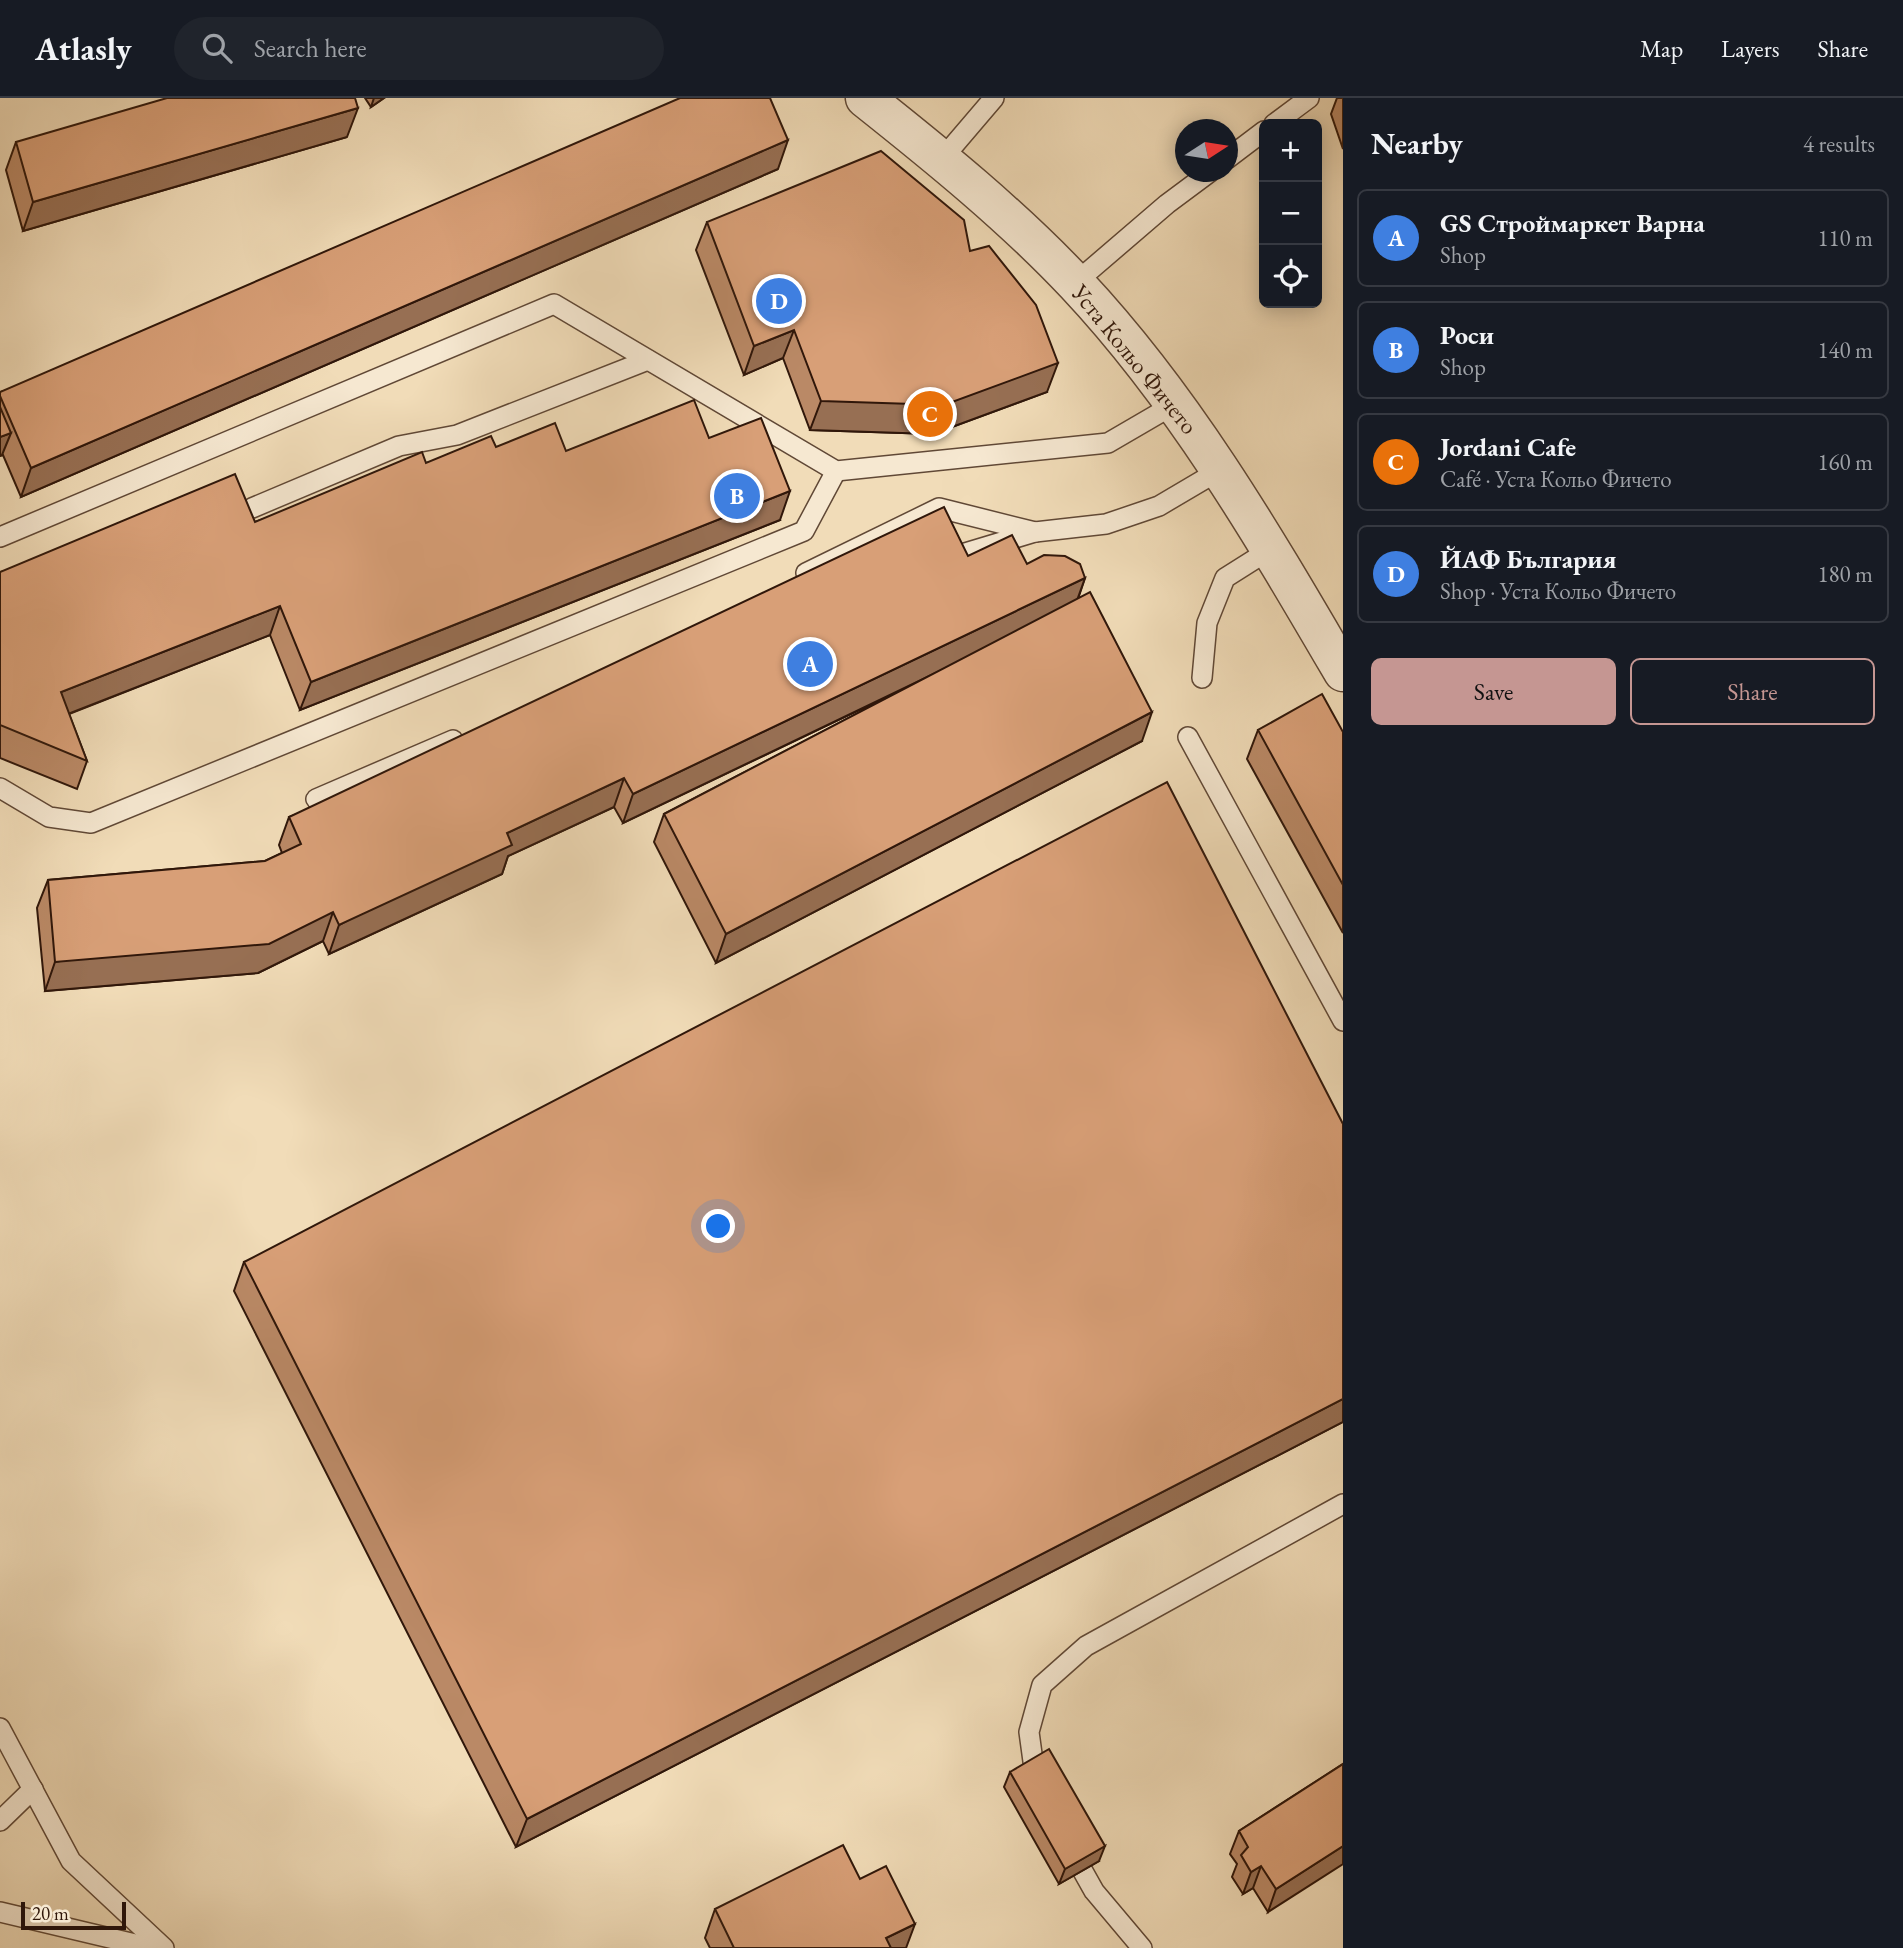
<!DOCTYPE html>
<html lang="en">
<head>
<meta charset="utf-8">
<style>
	:root { --surface:#171b24; --page:#20242c; --text:#f1f3f6; --muted:#9ea1a6; --line:#363941; --accent:#c59692 }
	body { margin:0; font-family:"EB Garamond",serif; background:var(--page); color:var(--text) }
	.controls { position:absolute; right:21px; top:21px; display:grid; overflow:hidden; border-radius:10px; box-shadow:0 4px 18px #0003 }
	.controls button { width:63px; height:63px; display:grid; place-items:center; padding:0; border:0; border-bottom:2px solid var(--line); background:var(--surface); color:var(--text); font:35px sans-serif }
	.compass { position:absolute; left:1175px; top:21px; width:63px; height:63px; border-radius:50%; background:var(--surface); box-shadow:0 4px 18px #0003; rotate:78deg }
	.scale { position:absolute; left:21px; bottom:18px; width:105px; box-sizing:border-box; padding-left:7px; border:4px solid #30170a; border-top:0; font-size:19px; line-height:24px; white-space:nowrap; color:#30170a; -webkit-text-stroke:5px #f6e8d1; paint-order:stroke }
	.you { position:absolute; left:719px; top:1129px; width:24px; height:24px; margin:-18px; border:5px solid #fff; border-radius:50%; background:#1a73e8; box-shadow:0 0 0 10px #1a73e833 }
	.badge { display:grid; place-items:center; width:46px; height:46px; border-radius:50%; background:var(--accent); color:#fff; font-size:23px; font-weight:700 }
	.pin { position:absolute; translate:-50% -50%; border:4px solid #fff; box-shadow:0 2px 7px #0006 }
	.list { margin:0; padding:0; list-style:none }
	h2 { display:flex; justify-content:space-between; align-items:center; height:91px; margin:0; padding:0 28px; font-size:30px }
	h2 small { font-size:23px; font-weight:400; color:var(--muted) }
	.list li { display:grid; grid-template-columns:46px 1fr auto; gap:21px; align-items:center; box-sizing:border-box; height:98px; margin:0 14px 14px; padding:0 14px; border:2px solid var(--line); border-radius:10px }
	.list b { display:block; font-size:26px; white-space:nowrap }
	.list p { margin:0; font-size:23px; white-space:nowrap; color:var(--muted) }
	.list em { font-size:23px; font-style:normal; color:var(--muted) }
	.actions { display:flex; gap:14px; padding:21px 28px }
	.actions a { flex:1; padding:16px 0; border:2px solid var(--accent); border-radius:10px; text-align:center; font-size:24px; color:var(--accent) }
	.actions .main { background:var(--accent); color:#111 }
	.icon { flex:none; width:38px; height:38px; fill:none; stroke:currentColor; stroke-width:2; stroke-linecap:round; stroke-linejoin:round }
	.map { position:relative; flex:none; width:1343px; height:1850px; overflow:hidden }
	header { display:flex; align-items:center; gap:42px; box-sizing:border-box; height:98px; padding:0 35px; background:var(--surface); border-bottom:2px solid var(--line) }
	header strong { font-size:33px }
	nav { display:flex; gap:38px; margin-inline-start:auto; font-size:24px }
	.search { width:490px; height:63px; background:var(--page); display:flex; align-items:center; gap:18px; box-sizing:border-box; padding:0 24px; border-radius:38px; color:var(--muted); font-size:26px }
	main { display:flex }
	aside { flex:1; background:var(--surface) }
	.map>svg:first-child { display:block }
</style>
</head>
<body>
<header>
<strong>Atlasly</strong>
<div class="search"><svg class="icon" aria-label="search" viewBox="0 0 24 24"><circle cx="10" cy="10" r="6"/><path d="M15 15l6 6"/></svg>Search here</div>
<nav><a>Map</a><a>Layers</a><a>Share</a></nav>
</header>
<main>
<div class="map">
<svg width="1343" height="1850" viewBox="0 0 1343 1850">
	<rect width="100%" height="100%" fill="#f1dcb8"/>
	<filter id="stains"><feTurbulence type="fractalNoise" baseFrequency=".00286" numOctaves="4"/><feColorMatrix values="0 0 0 0 .2 0 0 0 0 .09 0 0 0 0 .02 0 0 0 .5 -.17"/></filter>
	<radialGradient id="worn" r=".72"><stop offset=".6" stop-color="#630" stop-opacity="0"/><stop offset="1" stop-color="#630" stop-opacity=".3"/></radialGradient>
	<g fill="none" stroke-linecap="round" stroke-linejoin="round">
		<defs>
			<g id="lane">
				<polyline points="1274,26 1309,0"/>
				<polyline points="942,61 994,0"/>
				<polyline points="1227,61 1264,33"/>
				<polyline points="1075,185 1167,106 1210,74"/>
				<polyline points="252,410 399,348 457,337 648,262"/>
				<polyline points="0,439 554,206 836,373 1108,345 1175,306"/>
				<polyline points="945,461 1035,434 1106,426 1159,408 1220,372"/>
				<polyline points="806,475 939,410 1035,434"/>
				<polyline points="1202,580 1207,525 1225,480 1271,451"/>
				<polyline points="1188,639 1343,923"/>
				<polyline points="0,690 49,719 91,725 804,433 836,373"/>
				<polyline points="316,701 453,642"/>
				<polyline points="0,1630 71,1763 164,1850"/>
				<polyline points="1036,1685 1029,1634 1042,1587 1086,1548 1343,1406"/>
				<polyline points="0,1723 33,1691"/>
				<polyline points="1071,1752 1094,1793 1142,1850"/>
				<polyline points="0,1814 152,1850"/>
			</g>
			<path id="street" d="M865,0C938,58 1012,118 1076,186C1184,301 1264,439 1343,574"/>
		</defs>
		<!-- lane casing -->
		<use href="#lane" stroke="#604836" stroke-width="22"/>
		<!-- street casing -->
		<use href="#street" stroke="#604836" stroke-width="41"/>
		<!-- lane -->
		<use href="#lane" stroke="#f6e8d1" stroke-width="19"/>
		<!-- street -->
		<use href="#street" stroke="#f6e8d1" stroke-width="38"/>
	</g>
	<!-- wall -->
	<g fill="#ba8966" stroke="#30170a" stroke-width="2">
		<polygon points="365,0 384,0 371,9"/>
		<polygon points="1337,0 1343,0 1343,51 1331,16"/>
		<polygon points="347,39 23,133 6,72 16,44"/>
		<polygon points="778,71 21,399 3,357 0,358 0,294"/>
		<polygon points="707,124 970,153 1047,294 933,336 810,332 783,260 744,277 696,152"/>
		<polygon points="709,340 780,422 300,612 270,537 69,616 87,663 77,691 0,660 0,474 255,424 426,365 496,349 566,353"/>
		<polygon points="968,458 1027,466 1085,480 1078,501 1142,643 716,865 654,744 664,716 920,583 623,725 614,709 508,758 502,776 329,856 323,843 258,875 45,893 37,810 48,782 265,763 282,755 279,747 289,719"/>
		<polygon points="1258,632 1343,634 1343,835 1247,661"/>
		<polygon points="1343,1026 1343,1324 516,1749 234,1193 244,1164"/>
		<polygon points="1343,1666 1268,1814 1253,1790 1243,1796 1232,1779 1237,1766 1230,1756 1239,1733"/>
		<polygon points="1010,1674 1099,1763 1059,1786 1004,1689"/>
		<polygon points="860,1781 906,1850 710,1850 705,1840 715,1811"/>
	</g>
	<!-- shaded-wall -->
	<g fill="#976f53" stroke="#30170a" stroke-width="2">
		<polygon points="374,0 384,0 371,9"/>
		<polygon points="358,10 347,39 23,133 33,104"/>
		<polygon points="788,42 778,71 21,399 31,370"/>
		<polygon points="794,232 783,260 744,277 754,248"/>
		<polygon points="1058,265 1047,294 933,336 810,332 821,303"/>
		<polygon points="11,335 2,357 0,358 0,339"/>
		<polygon points="790,393 780,422 300,612 311,584"/>
		<polygon points="1085,480 1075,508 623,725 633,696"/>
		<polygon points="280,508 270,537 50,623 61,594"/>
		<polygon points="1152,614 1142,643 716,865 726,836"/>
		<polygon points="624,680 614,709 508,758 502,776 329,856 339,827 507,735"/>
		<polygon points="333,814 323,843 258,875 45,893 55,864"/>
		<polygon points="1343,1301 1343,1324 516,1749 527,1721"/>
		<polygon points="1105,1748 1099,1763 1059,1786 1065,1771"/>
		<polygon points="1343,1748 1343,1766 1268,1814 1276,1791"/>
		<polygon points="1261,1768 1253,1790 1243,1796 1251,1774"/>
		<polygon points="915,1826 906,1850 883,1850 886,1840"/>
	</g>
	<!-- building -->
	<g fill="#d89f77" stroke="#30170a" stroke-width="2">
		<polygon points="167,0 355,0 358,10 33,104 16,44"/>
		<polygon points="680,0 770,0 788,42 31,370 0,298 0,294"/>
		<polygon points="881,53 964,122 970,153 989,148 1036,207 1058,265 944,307 821,303 794,232 754,248 707,124"/>
		<polygon points="694,302 709,340 761,320 790,393 311,584 280,508 61,594 87,663 0,627 0,474 235,376 255,424 422,354 426,365 491,338 496,349 555,325 566,353"/>
		<polygon points="0,309 11,335 0,339"/>
		<polygon points="944,409 968,458 1012,437 1027,466 1044,457 1065,458 1080,466 1085,480 633,696 624,680 507,735 512,747 339,827 333,814 269,846 55,864 48,782 265,763 301,746 289,719"/>
		<polygon points="1090,494 1152,614 726,836 664,716"/>
		<polygon points="1322,596 1343,634 1343,787 1258,632"/>
		<polygon points="1167,684 1343,1026 1343,1301 527,1721 244,1164"/>
		<polygon points="1049,1651 1105,1748 1065,1771 1010,1674"/>
		<polygon points="1343,1666 1343,1748 1276,1791 1261,1768 1251,1774 1241,1757 1248,1749 1239,1733"/>
		<polygon points="843,1747 860,1781 886,1768 915,1826 886,1840 891,1850 734,1850 715,1811"/>
	</g>
	<g text-anchor="middle" dominant-baseline="central" stroke-width="5" stroke-linejoin="round" paint-order="stroke">
		<!-- street labels -->
		<g font-size="24" fill="#30170a" stroke="#f6e8d1">
			<text transform="translate(1135 261) rotate(51)">Уста Кольо Фичето</text>
		</g>
	</g>
	<rect width="100%" height="100%" filter="url(#stains)"/>
	<rect width="100%" height="100%" fill="url(#worn)"/>
</svg>
<div class="controls">
<button>+</button>
<button>−</button>
<button><svg class="icon" aria-label="locate" viewBox="0 0 24 24"><circle cx="12" cy="12" r="6"/><path d="M12 2v4M12 18v4M2 12h4M18 12h4"/></svg></button>
</div>
<svg class="compass" viewBox="-18 -18 36 36"><path d="M0-13l5 13h-10z" fill="#e53935"/><path d="M0 13l5-13h-10z" fill="#9ea1a6"/></svg>
<div class="scale">20 m</div>
<div class="you"></div>
<div class="pin badge" style="left:810px;top:566px;background:#3f7fe0">A</div>
<div class="pin badge" style="left:737px;top:398px;background:#3f7fe0">B</div>
<div class="pin badge" style="left:930px;top:316px;background:#e8710a">C</div>
<div class="pin badge" style="left:779px;top:203px;background:#3f7fe0">D</div>
</div>
<aside>
<h2>Nearby<small>4 results</small></h2>
<ul class="list">
<li><span class="badge" style="background:#3f7fe0">A</span><div><b>GS Строймаркет Варна</b><p>Shop</p></div><em>110 m</em></li>
<li><span class="badge" style="background:#3f7fe0">B</span><div><b>Роси</b><p>Shop</p></div><em>140 m</em></li>
<li><span class="badge" style="background:#e8710a">C</span><div><b>Jordani Cafe</b><p>Café · Уста Кольо Фичето</p></div><em>160 m</em></li>
<li><span class="badge" style="background:#3f7fe0">D</span><div><b>ЙАФ България</b><p>Shop · Уста Кольо Фичето</p></div><em>180 m</em></li>
</ul>
<div class="actions"><a class="main">Save</a><a>Share</a></div>
</aside>
</main>
</body>
</html>
